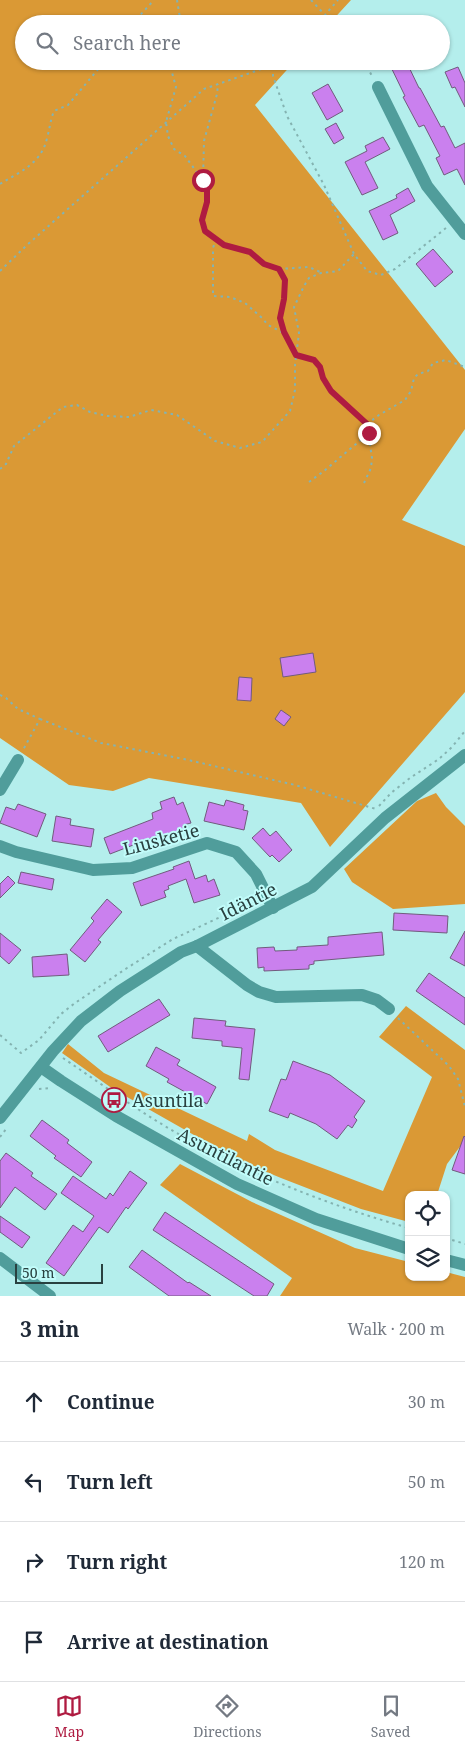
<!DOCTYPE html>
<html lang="en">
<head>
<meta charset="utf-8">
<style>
	:root { --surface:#fff; --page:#f2f2f3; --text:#1f2937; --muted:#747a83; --line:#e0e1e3; --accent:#af1b41 }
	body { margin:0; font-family:"Noto Serif",serif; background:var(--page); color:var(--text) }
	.controls { position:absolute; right:15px; bottom:15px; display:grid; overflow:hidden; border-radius:10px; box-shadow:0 1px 4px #0004 }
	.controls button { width:45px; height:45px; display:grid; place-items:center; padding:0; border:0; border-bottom:1px solid var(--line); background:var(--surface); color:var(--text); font:25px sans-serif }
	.scale { position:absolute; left:15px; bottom:12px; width:88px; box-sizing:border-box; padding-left:5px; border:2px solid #294140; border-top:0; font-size:14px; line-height:18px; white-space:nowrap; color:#294140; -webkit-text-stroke:4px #c1fcfa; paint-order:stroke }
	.stop { position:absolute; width:15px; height:15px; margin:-11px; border:4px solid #af1b41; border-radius:50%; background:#fff }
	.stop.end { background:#af1b41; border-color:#fff; box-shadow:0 1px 5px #0008 }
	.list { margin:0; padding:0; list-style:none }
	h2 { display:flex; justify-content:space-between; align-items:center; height:65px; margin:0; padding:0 20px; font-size:21px }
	h2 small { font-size:16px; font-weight:400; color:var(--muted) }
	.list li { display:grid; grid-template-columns:32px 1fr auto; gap:15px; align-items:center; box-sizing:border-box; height:80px; padding:0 20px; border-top:1px solid var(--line) }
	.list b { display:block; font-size:19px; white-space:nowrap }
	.list em { font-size:16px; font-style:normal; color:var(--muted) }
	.icon { flex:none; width:28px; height:28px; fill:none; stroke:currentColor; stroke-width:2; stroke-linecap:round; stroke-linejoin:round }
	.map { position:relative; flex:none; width:465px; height:1296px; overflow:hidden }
	.search { position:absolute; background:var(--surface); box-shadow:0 1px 4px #0004; left:15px; right:15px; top:15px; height:55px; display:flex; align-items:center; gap:12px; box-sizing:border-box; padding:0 18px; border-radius:28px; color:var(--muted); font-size:19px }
	.sheet { height:385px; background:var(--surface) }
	nav { display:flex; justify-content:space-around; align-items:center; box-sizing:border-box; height:70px; border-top:1px solid var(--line); background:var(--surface); font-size:14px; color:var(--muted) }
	nav a { display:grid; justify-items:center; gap:2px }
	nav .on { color:var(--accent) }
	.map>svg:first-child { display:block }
</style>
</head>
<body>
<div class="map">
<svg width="465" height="1296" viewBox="0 0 465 1296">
	<rect width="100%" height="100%" fill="#b4eeec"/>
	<!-- forest -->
	<g fill="#da9935">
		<polygon points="0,0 351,0 329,24 24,24 24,61 295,61 255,105 465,370 465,429 402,520 465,546 465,692 330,847 301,803 149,778 113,791 69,785 0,738"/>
		<polygon points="436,793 446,807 465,826 465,904 393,909 352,882 344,869 417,801"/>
		<polygon points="406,1006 465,1050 465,1140 447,1164 437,1195 409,1195 409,1222 361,1209 281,1178 238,1160 113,1089 62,1053 68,1044 104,1073 247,1141 249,1134 275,1150 383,1191 432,1077 379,1037"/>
		<polygon points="180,1164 252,1202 355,1248 409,1262 409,1277 446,1277 446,1272 465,1277 465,1296 280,1296 292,1278 160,1185"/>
	</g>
	<!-- building -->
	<g fill="#ca80ee" stroke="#715b7d">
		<polygon points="388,61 406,61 419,88 420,88 441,127 444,126 455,148 465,143 465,185 457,169 444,175 436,158 440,156 424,125 419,127 403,97 405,96"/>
		<polygon points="458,67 465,83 465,107 455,87 452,88 445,72"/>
		<polygon points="328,84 343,111 327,120 312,93"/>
		<polygon points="336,123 344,138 334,144 325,129"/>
		<polygon points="383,137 390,149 365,162 378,188 362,195 345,162 367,151 365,146"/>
		<polygon points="408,188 415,201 390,215 398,233 383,240 369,211 397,198 396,195"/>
		<polygon points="433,249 453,272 435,287 416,264"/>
		<polygon points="313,653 316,672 283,677 280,658"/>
		<polygon points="239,677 252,678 251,701 237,700"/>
		<polygon points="281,710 291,717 284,726 275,719"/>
		<polygon points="174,797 177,805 183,802 191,823 183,825 185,829 160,838 159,835 110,854 104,838 153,819 152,813 162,809 160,802"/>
		<polygon points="226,800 244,805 243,810 248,811 244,830 204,821 209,802 224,806"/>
		<polygon points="18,804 46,814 37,837 0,823 6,807 15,810"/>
		<polygon points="56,816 71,819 70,825 94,829 91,847 52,841"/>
		<polygon points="263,828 270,836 276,831 292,850 279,862 272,855 270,857 252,838"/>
		<polygon points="189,861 195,879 206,875 208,882 214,879 220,895 194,903 186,879 168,886 169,889 164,891 166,897 141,906 133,883 174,869 173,867"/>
		<polygon points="21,872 54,879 52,890 18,883"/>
		<polygon points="8,876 15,883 0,898 0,884"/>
		<polygon points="107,899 122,912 98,940 101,942 85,962 70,950 94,921 91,918"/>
		<polygon points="394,913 448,916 447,933 393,930"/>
		<polygon points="465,931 465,966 450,958"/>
		<polygon points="382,932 384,955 314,961 314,964 309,965 309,969 264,971 264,967 258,968 257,948 274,947 275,951 297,950 297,947 328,945 328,937"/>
		<polygon points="0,933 21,950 9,964 0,956"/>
		<polygon points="67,954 69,975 33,977 32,957"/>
		<polygon points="429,973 465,998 465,1025 416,991"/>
		<polygon points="159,999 170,1015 108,1052 98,1036"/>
		<polygon points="194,1018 226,1021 225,1026 255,1029 249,1080 239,1079 242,1048 222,1046 222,1041 192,1038"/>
		<polygon points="156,1047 180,1060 177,1065 216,1087 207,1104 167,1082 169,1079 146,1066"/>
		<polygon points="293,1061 330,1075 365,1101 354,1117 357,1120 352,1128 348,1125 337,1139 316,1124 290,1113 288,1118 269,1111 281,1079 286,1080"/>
		<polygon points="42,1120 69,1140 67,1143 92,1162 81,1177 54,1158 56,1156 30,1136"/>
		<polygon points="464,1136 465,1137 465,1174 452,1170"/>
		<polygon points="6,1153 33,1173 31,1176 57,1194 45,1210 15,1187 0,1208 0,1161"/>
		<polygon points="130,1171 147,1183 128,1209 126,1207 108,1233 99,1227 64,1276 46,1263 73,1225 83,1232 94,1216 61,1193 73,1176 106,1199 110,1193 113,1196"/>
		<polygon points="165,1212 274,1284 267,1296 254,1296 153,1230"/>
		<polygon points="0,1216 30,1237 22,1248 0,1232"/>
		<polygon points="142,1250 188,1283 189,1282 211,1296 169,1296 129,1267"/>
	</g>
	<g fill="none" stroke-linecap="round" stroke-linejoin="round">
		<!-- path -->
		<g stroke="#84b3b1" stroke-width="2" stroke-dasharray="2.5 4" stroke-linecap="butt">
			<polyline points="177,0 181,24"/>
			<polyline points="311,0 325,15 338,0"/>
			<polyline points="132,24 154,0"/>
			<path d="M306,24C325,15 327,12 346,21L348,24"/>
			<polyline points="173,61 171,69 176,87 166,122 168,136 174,149 185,156 207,186 207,202 202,220 205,231 224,245 250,251 264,264 279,269 285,280 284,299 280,318 284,333 296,355 314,360 319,367 323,378 331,391 367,424 372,458 371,468 364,483"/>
			<polyline points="273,61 273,76 287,116 324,185 354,254 367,271 381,275 395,269 446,228"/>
			<polyline points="364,61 372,76"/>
			<polyline points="203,180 204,141 217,94 218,84"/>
			<path d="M0,184C20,172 42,163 47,138C50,128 50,121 54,111L68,105L105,61"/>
			<polyline points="216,239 213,248 213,296 230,297 245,303 262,318 268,325 284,333"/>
			<polyline points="279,269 309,267 320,272"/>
			<polyline points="0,271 27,245 204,89 273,65"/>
			<polyline points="367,424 379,415 405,400 411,391 414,378 418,374 428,371 433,363 446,360 465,367"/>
			<polyline points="0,469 6,464 14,446 63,407 77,405 90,412 107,416 129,417 151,410 177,415 215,441 240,448 262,442 290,411 295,390 295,365 299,333 294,307 304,286 309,278 321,273 338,271 354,254"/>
			<polyline points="309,482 324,471 369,433"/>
			<polyline points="0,695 6,698 18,709 40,719 23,750"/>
			<polyline points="40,719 101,743 184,759 295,785 376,809"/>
			<polyline points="379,806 391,793 410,778 439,759 452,747 465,731"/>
			<polyline points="398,1018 449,1066 458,1079 465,1107"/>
			<polyline points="0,1035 21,1053 39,1040 61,1014 75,1003 127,968 173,939 255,901"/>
			<path d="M63,1058C103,1085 142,1114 184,1137C255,1176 331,1206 409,1228"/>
			<polyline points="39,1089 50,1088"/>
			<polyline points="0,1137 6,1129"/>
			<polyline points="446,1238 465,1244"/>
		</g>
		<!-- minor -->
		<g stroke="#509d9b" stroke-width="12">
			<polyline points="378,87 427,186 465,234"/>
			<polyline points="0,790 18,760"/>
			<polyline points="0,846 16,852 93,870 132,868 207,843 236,852 256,874 273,908"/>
			<polyline points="197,946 247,985 259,992 276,997 362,995 377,1000 389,1009"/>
			<polyline points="41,1067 61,1081 116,1116 237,1184 316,1219 409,1249"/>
			<polyline points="0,1118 53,1051 81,1021 120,991 181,952 197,946 312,887 385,818 465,755"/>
			<polyline points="0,1258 50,1296"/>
			<polyline points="446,1260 465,1265"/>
		</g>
	</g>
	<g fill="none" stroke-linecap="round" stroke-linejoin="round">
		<!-- route -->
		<polyline stroke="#af1b41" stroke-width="6" points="203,180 207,186 207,202 202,220 205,231 224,245 250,252 264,264 279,269 285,280 284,299 280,318 284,332 296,355 314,360 320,367 323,378 331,391 367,424 369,433"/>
	</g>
	<!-- icons -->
	<defs>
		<symbol id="bus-ring" viewBox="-11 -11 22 22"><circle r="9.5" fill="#c1fcfa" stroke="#af1b41" stroke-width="1.5"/><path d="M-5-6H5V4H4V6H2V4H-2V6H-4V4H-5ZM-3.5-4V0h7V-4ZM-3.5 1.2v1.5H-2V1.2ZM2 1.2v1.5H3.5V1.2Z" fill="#af1b41"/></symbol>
	</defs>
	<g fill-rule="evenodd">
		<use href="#bus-ring" x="100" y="1086" width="28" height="28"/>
	</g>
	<g text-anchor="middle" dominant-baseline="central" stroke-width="4" stroke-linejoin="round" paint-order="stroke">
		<!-- street labels -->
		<g font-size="18" fill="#294140" stroke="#c1fcfa">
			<text transform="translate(161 839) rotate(-15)">Liusketie</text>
			<text transform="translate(248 901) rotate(-27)">Idäntie</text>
			<text transform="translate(226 1156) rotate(27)">Asuntilantie</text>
		</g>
		<!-- poi labels -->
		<g font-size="18" fill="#294140" stroke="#c1fcfa" text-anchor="start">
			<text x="132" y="1100">Asuntila</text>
		</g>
	</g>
</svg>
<div class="controls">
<button><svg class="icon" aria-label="locate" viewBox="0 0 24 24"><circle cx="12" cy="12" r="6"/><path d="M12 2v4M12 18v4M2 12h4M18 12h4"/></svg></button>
<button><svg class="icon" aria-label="layers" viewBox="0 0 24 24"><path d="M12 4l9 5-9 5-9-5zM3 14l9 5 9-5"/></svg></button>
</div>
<div class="scale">50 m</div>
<div class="stop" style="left:203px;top:180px"></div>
<div class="stop end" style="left:369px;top:433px"></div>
<div class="search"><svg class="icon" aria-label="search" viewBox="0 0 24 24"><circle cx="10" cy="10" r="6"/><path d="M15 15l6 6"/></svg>Search here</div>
</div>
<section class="sheet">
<h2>3 min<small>Walk · 200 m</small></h2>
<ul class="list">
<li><svg class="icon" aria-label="ahead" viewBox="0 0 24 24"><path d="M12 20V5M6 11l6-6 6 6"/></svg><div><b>Continue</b></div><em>30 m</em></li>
<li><svg class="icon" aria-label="left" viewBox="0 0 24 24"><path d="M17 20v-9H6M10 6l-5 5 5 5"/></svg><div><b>Turn left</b></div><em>50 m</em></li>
<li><svg class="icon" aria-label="right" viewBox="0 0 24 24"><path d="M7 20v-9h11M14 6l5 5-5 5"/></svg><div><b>Turn right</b></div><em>120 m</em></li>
<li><svg class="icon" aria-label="arrive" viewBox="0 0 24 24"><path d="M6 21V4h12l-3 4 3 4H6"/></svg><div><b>Arrive at destination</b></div></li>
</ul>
</section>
<nav>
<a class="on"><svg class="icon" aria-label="map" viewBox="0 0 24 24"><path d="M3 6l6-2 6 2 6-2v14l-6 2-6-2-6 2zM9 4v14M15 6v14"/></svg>Map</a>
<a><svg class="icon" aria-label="directions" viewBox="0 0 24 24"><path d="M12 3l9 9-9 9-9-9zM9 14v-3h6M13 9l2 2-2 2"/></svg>Directions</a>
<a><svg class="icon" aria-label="saved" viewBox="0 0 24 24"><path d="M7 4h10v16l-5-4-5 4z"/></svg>Saved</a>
</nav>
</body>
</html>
